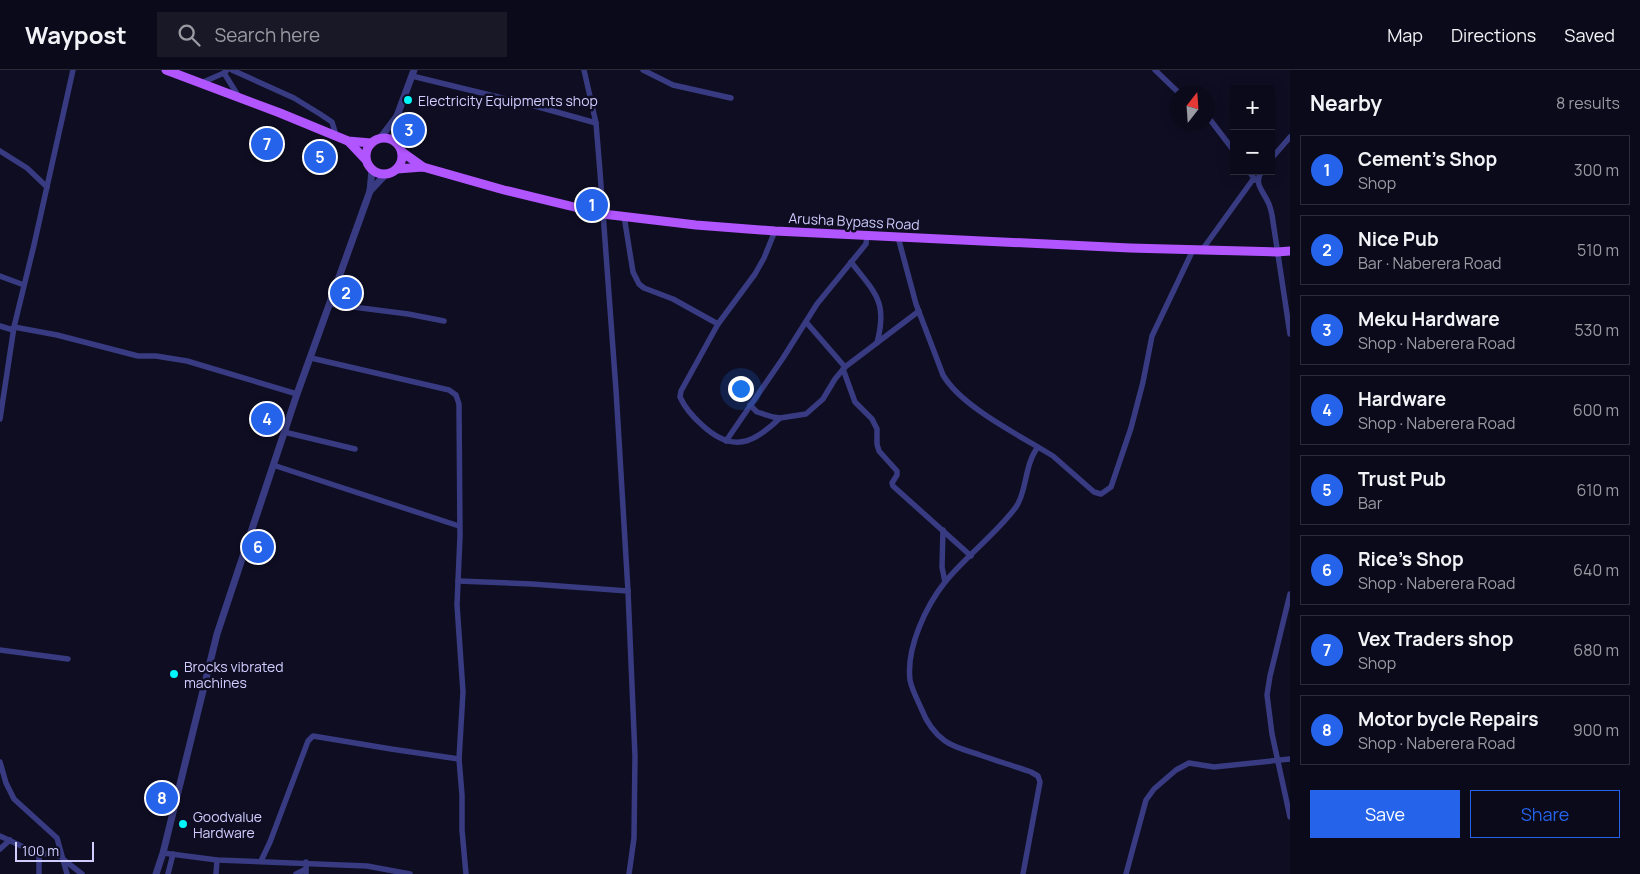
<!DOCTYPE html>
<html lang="en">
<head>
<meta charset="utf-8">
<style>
	:root { --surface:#0b0a1a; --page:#191827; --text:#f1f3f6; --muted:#9a9aa2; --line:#2b2b39; --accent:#2563eb }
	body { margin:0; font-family:Manrope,sans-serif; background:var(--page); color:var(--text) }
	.controls { position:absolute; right:15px; top:15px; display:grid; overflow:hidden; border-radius:0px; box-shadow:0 2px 12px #0003 }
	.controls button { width:45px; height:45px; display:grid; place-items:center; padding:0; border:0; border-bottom:1px solid var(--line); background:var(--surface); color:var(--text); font:25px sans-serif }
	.compass { position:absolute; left:1170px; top:15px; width:45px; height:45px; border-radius:50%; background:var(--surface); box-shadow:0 2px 12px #0003; rotate:17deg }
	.scale { position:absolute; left:15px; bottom:12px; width:79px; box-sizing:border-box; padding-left:5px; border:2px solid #cfceff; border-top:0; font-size:14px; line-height:18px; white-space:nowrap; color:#cfceff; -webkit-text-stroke:4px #0f0d22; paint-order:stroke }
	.you { position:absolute; left:740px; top:318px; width:18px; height:18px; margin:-12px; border:4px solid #fff; border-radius:50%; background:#1a73e8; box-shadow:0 0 0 8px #1a73e833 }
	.badge { display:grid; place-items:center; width:32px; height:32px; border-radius:50%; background:var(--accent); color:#fff; font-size:16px; font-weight:700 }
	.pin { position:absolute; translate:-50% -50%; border:2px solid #fff; box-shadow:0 1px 5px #0006 }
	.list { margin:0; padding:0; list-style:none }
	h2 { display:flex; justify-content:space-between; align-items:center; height:65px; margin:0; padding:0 20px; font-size:21px }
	h2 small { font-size:16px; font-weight:400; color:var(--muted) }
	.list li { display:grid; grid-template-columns:32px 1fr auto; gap:15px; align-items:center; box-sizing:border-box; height:70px; margin:0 10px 10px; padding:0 10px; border:1px solid var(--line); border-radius:0px }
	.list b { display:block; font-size:19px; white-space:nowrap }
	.list p { margin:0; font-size:16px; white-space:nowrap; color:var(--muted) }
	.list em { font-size:16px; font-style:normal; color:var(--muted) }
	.actions { display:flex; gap:10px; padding:15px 20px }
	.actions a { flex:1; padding:11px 0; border:1px solid var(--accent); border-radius:0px; text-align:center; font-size:18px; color:var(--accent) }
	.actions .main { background:var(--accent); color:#fff }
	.icon { flex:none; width:28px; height:28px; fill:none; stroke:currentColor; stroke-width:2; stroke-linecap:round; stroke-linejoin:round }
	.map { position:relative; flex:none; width:1290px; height:804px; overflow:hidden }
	header { display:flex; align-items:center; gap:30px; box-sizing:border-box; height:70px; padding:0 25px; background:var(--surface); border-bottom:1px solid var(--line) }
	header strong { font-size:24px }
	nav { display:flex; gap:28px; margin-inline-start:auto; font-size:18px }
	.search { width:350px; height:45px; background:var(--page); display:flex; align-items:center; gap:12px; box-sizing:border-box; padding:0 18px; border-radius:0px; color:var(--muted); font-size:19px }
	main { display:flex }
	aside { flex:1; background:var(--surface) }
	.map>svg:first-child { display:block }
</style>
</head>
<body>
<header>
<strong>Waypost</strong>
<div class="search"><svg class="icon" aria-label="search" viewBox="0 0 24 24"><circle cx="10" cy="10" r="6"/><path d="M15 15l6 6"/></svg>Search here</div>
<nav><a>Map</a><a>Directions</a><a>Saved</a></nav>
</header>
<main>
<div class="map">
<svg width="1290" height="804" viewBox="0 0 1290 804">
	<rect width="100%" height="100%" fill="#0f0d22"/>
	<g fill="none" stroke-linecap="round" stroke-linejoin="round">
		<!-- minor -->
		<g stroke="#383b81" stroke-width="5.5">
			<polyline points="232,0 294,28 320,44 332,52 336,65"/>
			<polyline points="584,0 596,53 600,102 616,320 628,521 635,686 634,768 629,804"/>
			<polyline points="643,0 673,15 731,28"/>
			<polyline points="1155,0 1178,22"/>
			<polyline points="224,3 239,27"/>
			<polyline points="412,6 535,36 596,53"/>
			<polyline points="201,13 224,3 227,0"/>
			<polyline points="1208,47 1234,81"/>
			<polyline points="0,81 27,98 47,117"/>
			<polyline points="1271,89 1290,67"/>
			<polyline points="1249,101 1255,110"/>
			<path d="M1262,101C1253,113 1263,121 1268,132C1270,136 1271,140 1272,145L1290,264"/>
			<polyline points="624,146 633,202 639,214 644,218 673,229 718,254"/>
			<path d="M775,161L764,188L755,204L718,254L681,321L680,327C685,338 693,347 702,355C732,383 753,374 780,348"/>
			<path d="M898,167L916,234L943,305C960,334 1009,360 1038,377"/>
			<polyline points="1202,180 1254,108"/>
			<path d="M851,192C875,223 888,231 877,273"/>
			<polyline points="0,206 24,215"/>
			<polyline points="330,234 408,244 444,251"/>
			<polyline points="806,252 845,297"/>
			<polyline points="0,256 13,260"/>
			<polyline points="14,257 57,265 138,286 156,286 187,291 297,324"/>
			<polyline points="311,288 449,320 456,325 459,334 460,466 457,535 463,622 459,689 462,725 462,760 466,804"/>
			<polyline points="843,299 855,332 872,349 877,359 877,374 879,381 897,401 897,405 892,413 893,416 971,486"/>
			<polyline points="750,335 757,342 773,347 780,348 806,344 823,329 835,309 845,297 919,241"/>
			<polyline points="0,349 14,257 34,175 73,0"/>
			<polyline points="284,362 355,379"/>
			<polyline points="726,371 783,288 817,234 866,174 867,165"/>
			<polyline points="273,395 459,456"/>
			<polyline points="943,460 942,497 945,512"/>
			<polyline points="458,511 532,514 628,521"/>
			<polyline points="1290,524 1270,606 1267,625 1272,664 1290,747"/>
			<polyline points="0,580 68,589"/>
			<polyline points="0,692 6,713 14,729 57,768 67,804"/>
			<polyline points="0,766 34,782 61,786"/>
			<polyline points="0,779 10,770"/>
			<polyline points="163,783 217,790 367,796 410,804"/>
			<polyline points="64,790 82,804"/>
			<polyline points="261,791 270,772 308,671 313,666 391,679 459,689"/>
			<polyline points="306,792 306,804"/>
			<polyline points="39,804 39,783"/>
			<polyline points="168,804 173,784"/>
			<polyline points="216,804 217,790"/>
			<polyline points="296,804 306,799"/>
			<path d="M1023,804L1040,712L1038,706L1031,702C1014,696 997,691 980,685C969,681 955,678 945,671C934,663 926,651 921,638C917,629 912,620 910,610C906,578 926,536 945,512C967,485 995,465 1016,437C1027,422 1024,395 1038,377L1053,386L1094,422L1101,424L1111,417L1131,358L1143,312L1152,266L1193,180"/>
			<polyline points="1126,804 1146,730 1154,719 1176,700 1189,693 1214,697 1290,689"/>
		</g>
		<!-- tertiary -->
		<g stroke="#383b81" stroke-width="7">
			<polyline points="397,46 397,72"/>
			<polyline points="381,67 397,46 414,0"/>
			<polyline points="370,121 386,104"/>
			<polyline points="156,804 163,783 217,564 297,324 370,121 372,100"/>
		</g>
		<!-- primary -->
		<g stroke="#b155ff" stroke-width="9">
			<polyline points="166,0 280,43 348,71 371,73"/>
			<circle cx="384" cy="86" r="18"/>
			<polyline points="348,71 366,90"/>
			<polyline points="402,82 423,97"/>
			<polyline points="397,99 423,97 504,120 603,144 696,155 775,161 1130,178 1277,182 1290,181"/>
		</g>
	</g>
	<!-- markers -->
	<g fill="#00f6f9" stroke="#0f0d22" stroke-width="2">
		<circle cx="408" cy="30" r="5"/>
		<circle cx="174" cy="604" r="5"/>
		<circle cx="183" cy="754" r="5"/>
	</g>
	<g text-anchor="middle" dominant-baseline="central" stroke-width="5" stroke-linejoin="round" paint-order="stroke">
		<!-- poi labels -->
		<g font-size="14" fill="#cfceff" stroke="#0f0d22" text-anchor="start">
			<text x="418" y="30">Electricity Equipments shop</text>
			<text x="184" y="596">Brocks vibrated<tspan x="184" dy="16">machines</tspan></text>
			<text x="193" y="746">Goodvalue<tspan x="193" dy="16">Hardware</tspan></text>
		</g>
		<!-- street labels -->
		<g font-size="14" fill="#cfceff" stroke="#0f0d22">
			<text transform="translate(854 151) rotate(3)">Arusha Bypass Road</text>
		</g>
	</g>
</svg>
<div class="controls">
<button>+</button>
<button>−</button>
</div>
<svg class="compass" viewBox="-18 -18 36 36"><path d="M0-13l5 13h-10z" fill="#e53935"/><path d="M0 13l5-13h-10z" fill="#9a9aa2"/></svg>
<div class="scale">100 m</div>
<div class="you"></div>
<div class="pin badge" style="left:592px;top:135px">1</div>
<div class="pin badge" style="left:346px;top:223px">2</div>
<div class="pin badge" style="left:409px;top:60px">3</div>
<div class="pin badge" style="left:267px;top:349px">4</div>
<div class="pin badge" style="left:320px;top:87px">5</div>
<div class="pin badge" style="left:258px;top:477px">6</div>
<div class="pin badge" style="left:267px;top:74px">7</div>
<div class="pin badge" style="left:162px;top:728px">8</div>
</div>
<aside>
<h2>Nearby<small>8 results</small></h2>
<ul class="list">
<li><span class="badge">1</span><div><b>Cement's Shop</b><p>Shop</p></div><em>300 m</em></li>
<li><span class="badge">2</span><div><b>Nice Pub</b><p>Bar · Naberera Road</p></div><em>510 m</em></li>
<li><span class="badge">3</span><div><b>Meku Hardware</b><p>Shop · Naberera Road</p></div><em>530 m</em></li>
<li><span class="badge">4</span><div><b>Hardware</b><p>Shop · Naberera Road</p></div><em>600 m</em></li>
<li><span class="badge">5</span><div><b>Trust Pub</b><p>Bar</p></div><em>610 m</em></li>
<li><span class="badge">6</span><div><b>Rice's Shop</b><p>Shop · Naberera Road</p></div><em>640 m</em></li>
<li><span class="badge">7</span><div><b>Vex Traders shop</b><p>Shop</p></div><em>680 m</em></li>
<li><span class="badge">8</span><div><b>Motor bycle Repairs</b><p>Shop · Naberera Road</p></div><em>900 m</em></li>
</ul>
<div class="actions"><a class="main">Save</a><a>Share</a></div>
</aside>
</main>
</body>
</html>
